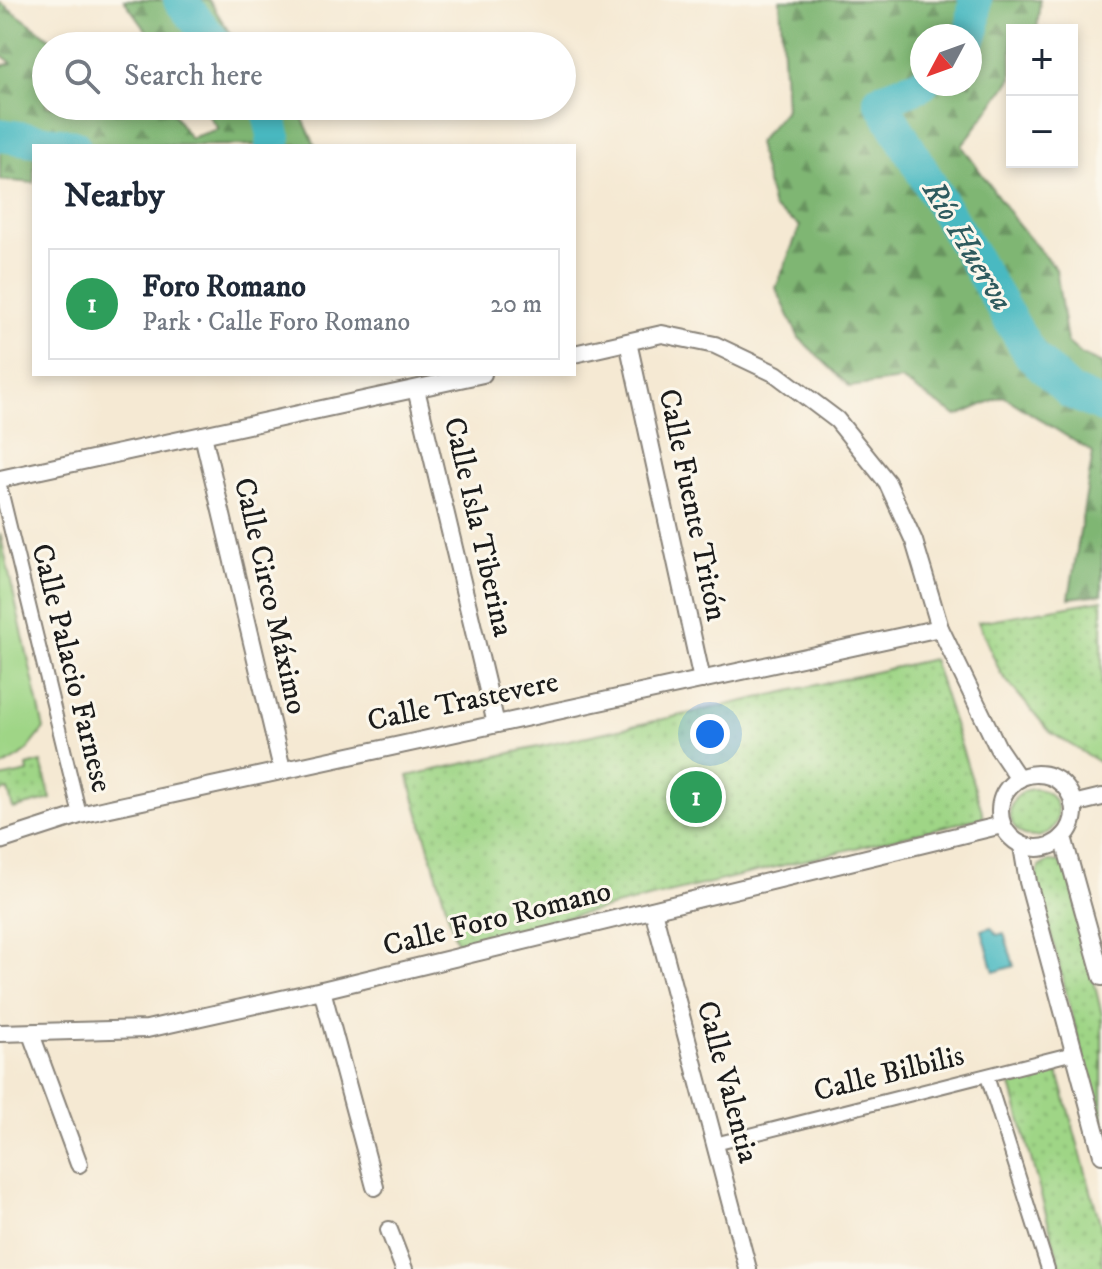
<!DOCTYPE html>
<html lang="en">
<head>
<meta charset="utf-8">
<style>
	:root { --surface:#fff; --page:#f2f2f3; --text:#1f2937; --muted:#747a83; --line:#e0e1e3; --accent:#7c3aed }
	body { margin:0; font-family:"IM FELL DW Pica",serif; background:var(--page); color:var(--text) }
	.controls { position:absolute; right:24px; top:24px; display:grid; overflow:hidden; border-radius:0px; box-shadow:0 4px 12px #0003 }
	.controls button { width:72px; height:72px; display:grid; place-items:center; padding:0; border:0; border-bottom:2px solid var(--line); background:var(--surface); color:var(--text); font:40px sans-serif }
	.compass { position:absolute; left:910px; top:24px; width:72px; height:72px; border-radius:50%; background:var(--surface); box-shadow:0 4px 12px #0003; rotate:229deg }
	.you { position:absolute; left:710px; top:734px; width:28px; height:28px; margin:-20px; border:6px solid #fff; border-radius:50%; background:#1a73e8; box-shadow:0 0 0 12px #1a73e833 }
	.badge { display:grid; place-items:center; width:52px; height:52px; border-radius:50%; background:var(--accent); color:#fff; font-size:26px; font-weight:700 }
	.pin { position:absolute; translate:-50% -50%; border:4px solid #fff; box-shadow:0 2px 8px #0006 }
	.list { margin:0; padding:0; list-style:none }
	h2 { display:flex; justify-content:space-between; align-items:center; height:104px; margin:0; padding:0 32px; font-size:34px }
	h2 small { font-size:26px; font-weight:400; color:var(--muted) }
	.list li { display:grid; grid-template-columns:52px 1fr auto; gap:24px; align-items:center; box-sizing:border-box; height:112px; margin:0 16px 16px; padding:0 16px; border:2px solid var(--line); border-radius:0px }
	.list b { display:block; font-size:30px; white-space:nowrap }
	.list p { margin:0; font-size:26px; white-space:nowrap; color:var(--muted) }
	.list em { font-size:26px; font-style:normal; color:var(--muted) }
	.icon { flex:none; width:44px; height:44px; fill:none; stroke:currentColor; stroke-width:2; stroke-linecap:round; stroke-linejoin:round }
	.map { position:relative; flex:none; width:1102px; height:1269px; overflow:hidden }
	.search { position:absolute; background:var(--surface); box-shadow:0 4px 12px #0003; left:32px; top:32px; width:544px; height:88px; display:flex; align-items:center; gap:20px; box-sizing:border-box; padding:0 28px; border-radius:44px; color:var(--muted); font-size:30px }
	.panel { position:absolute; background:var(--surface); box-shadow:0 4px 12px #0003; left:32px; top:144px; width:544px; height:232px; border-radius:0px }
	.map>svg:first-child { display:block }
</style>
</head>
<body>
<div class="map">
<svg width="1102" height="1269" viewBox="0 0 1102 1269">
	<defs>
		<pattern id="green-dots" width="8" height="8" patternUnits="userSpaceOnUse" patternTransform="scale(2)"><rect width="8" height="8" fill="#9fd586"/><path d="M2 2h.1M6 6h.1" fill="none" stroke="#88b673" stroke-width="1.8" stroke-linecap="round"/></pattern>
		<pattern id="forest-firs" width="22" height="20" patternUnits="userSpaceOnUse" patternTransform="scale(2)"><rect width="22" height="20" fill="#7fb673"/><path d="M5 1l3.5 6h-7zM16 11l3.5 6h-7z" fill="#67935e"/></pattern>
	</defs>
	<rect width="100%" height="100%" fill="#fbf7ec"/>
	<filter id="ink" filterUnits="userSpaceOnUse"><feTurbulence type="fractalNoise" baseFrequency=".0125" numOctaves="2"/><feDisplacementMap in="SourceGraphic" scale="16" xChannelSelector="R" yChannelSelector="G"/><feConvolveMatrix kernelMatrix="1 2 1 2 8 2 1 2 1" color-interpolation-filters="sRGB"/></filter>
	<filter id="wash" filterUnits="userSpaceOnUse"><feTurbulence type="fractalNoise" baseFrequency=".006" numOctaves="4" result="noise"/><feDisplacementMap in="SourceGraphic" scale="32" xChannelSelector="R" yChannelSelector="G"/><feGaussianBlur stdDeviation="1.8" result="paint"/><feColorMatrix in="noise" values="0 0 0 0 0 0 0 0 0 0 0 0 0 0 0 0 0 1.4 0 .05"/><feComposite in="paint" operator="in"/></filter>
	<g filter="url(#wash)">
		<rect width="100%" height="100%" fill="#f5e9d3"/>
		<!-- green -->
		<g fill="url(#green-dots)" stroke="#5e7851" stroke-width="2">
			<polygon points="1102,600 1102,764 1050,732 1001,674 978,622"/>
			<polygon points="933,659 984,817 457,944 408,776"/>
			<polygon points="41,762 51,799 13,809 8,790 0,792 0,778 28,772 27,766"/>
			<circle cx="1034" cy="813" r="24"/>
			<polygon points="1049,861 1060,862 1068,871 1102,1015 1102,1130 1036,877 1039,867"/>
			<polygon points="1058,1073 1102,1230 1102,1269 1061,1269 1011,1085"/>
		</g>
		<!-- forest -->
		<g fill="url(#forest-firs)" stroke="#4e6948" stroke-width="2" fill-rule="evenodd">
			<polygon points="124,0 209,0 229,32 247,46 158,46"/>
			<path d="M780,0H1040L1037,30H1012V78L962,146L1019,226L1056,269L1067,342L1082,355L1102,364V594L1069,598L1093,453L1003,396L957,416L901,380L850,387L799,338L776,288L800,226L773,208L757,143L786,109ZM970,36V84H922V36Z"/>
			<polygon points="0,2 61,46 46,46 46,106 168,106 190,138 218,129 202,106 297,106 315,145 34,146 34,183 0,180 0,66 12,63 0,54"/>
		</g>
		<!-- pitch -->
		<polygon fill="#9fd586" stroke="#5e7851" stroke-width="2" points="0,533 44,729 25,753 0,768"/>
		<!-- water -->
		<polygon fill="#4ab9c1" stroke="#336a6e" stroke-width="2" points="991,927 997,935 1004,933 1014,966 994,972 982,930"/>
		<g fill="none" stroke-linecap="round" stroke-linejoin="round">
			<!-- river -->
			<g stroke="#4ab9c1" stroke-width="34">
				<polyline points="180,0 217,46"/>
				<polyline points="970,36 973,28 975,0"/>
				<polyline points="922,84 880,100 1031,355 1070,392 1102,406"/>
				<polyline points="267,106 275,139 272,146"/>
				<polyline points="0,135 74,146"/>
			</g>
		</g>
	</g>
	<g filter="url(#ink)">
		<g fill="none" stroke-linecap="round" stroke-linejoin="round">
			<defs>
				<g id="pedestrian">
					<polyline points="0,486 80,815"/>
					<polyline points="987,1076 1048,1269"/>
					<polyline points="715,1144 1074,1053"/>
				</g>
				<g id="minor">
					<polyline points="628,342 702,680"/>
					<polyline points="574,354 662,334 715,345 776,374 837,420 887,482 914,541 940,628 998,748 1019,779"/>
					<polyline points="416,389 496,724"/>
					<polyline points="203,435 282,769"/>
					<polyline points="0,479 483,374"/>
					<circle cx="1037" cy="811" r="37"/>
					<polyline points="1073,804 1102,797"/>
					<polyline points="1063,837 1102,977"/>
					<polyline points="0,841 80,815 110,808 940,628"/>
					<polyline points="1022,846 1028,882 1102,1155"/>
					<polyline points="653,910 748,1269"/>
					<polyline points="322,990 375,1187"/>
					<polyline points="0,1033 147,1029 322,990 1002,825"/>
					<polyline points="31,1034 79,1164"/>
					<polyline points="389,1230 404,1269"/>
				</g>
			</defs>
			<!-- pedestrian casing -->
			<use href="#pedestrian" stroke="#888278" stroke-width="16"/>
			<!-- minor casing -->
			<use href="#minor" stroke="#888278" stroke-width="20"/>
			<!-- pedestrian -->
			<use href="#pedestrian" stroke="#fff" stroke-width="12"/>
			<!-- minor -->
			<use href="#minor" stroke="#fff" stroke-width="16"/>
		</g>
	</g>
	<g text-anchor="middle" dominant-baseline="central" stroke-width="6" stroke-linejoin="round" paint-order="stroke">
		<!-- street labels -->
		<g font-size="30" fill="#1c1c1c" stroke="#fbf7ec">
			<text transform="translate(692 505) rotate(78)">Calle Fuente Tritón</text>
			<text transform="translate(478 527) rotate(77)">Calle Isla Tiberina</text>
			<text transform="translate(270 596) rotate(77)">Calle Circo Máximo</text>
			<text transform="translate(71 668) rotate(76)">Calle Palacio Farnese</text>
			<text transform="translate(463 702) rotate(-12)">Calle Trastevere</text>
			<text transform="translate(497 919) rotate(-14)">Calle Foro Romano</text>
			<text transform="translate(889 1074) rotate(-14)">Calle Bilbilis</text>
			<text transform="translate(727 1082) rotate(75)">Calle Valentia</text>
		</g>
		<!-- water labels -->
		<g font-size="32" font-style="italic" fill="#2e5b5e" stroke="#fbf7ec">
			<text transform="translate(967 246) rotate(59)">Río Huerva</text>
		</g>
	</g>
</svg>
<div class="controls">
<button>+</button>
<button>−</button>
</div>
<svg class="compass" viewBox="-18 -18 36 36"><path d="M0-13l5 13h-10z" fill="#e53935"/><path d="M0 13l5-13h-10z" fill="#747a83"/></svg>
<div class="you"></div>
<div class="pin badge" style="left:696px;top:797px;background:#2e9e5b">1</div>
<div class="search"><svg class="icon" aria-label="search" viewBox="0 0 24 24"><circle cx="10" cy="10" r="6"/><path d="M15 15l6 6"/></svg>Search here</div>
<section class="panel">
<h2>Nearby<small></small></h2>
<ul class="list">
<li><span class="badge" style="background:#2e9e5b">1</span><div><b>Foro Romano</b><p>Park · Calle Foro Romano</p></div><em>20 m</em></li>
</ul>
</section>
</div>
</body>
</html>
